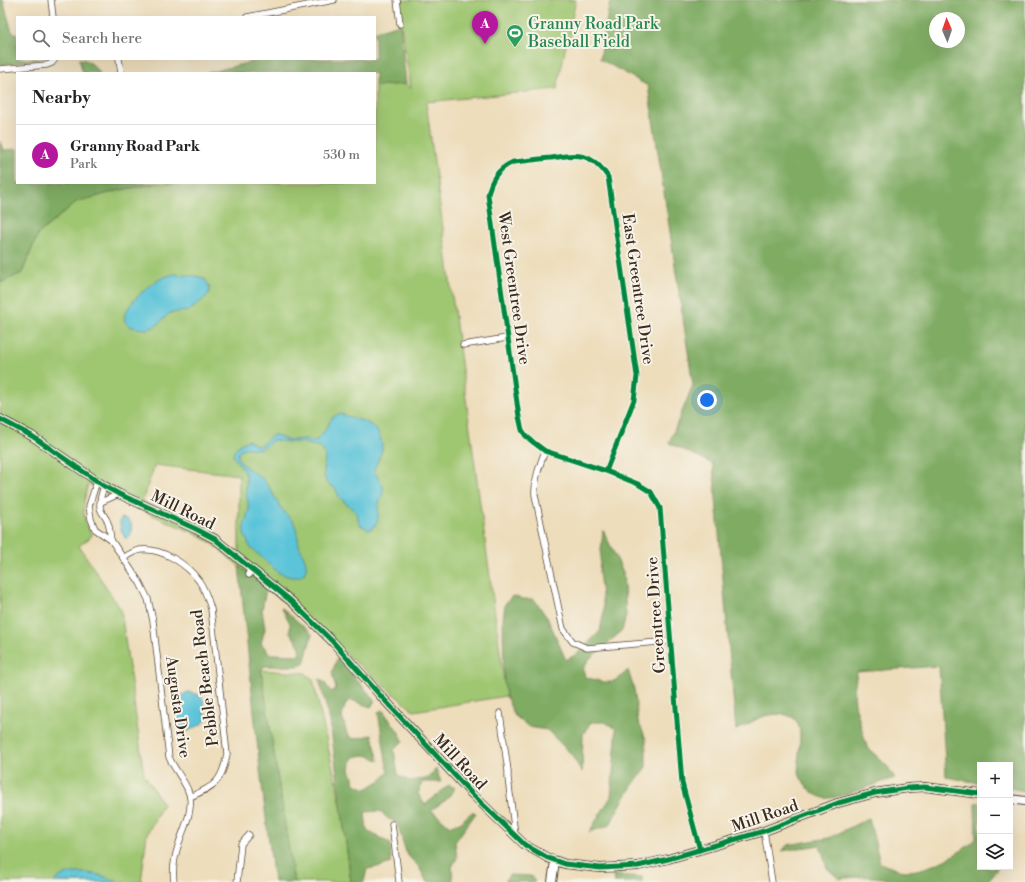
<!DOCTYPE html>
<html lang="en">
<head>
<meta charset="utf-8">
<style>
	:root { --surface:#fff; --page:#f6f6f6; --text:#202124; --muted:#757577; --line:#e0e0e0; --accent:#b5179e }
	body { margin:0; font-family:"Libre Bodoni",serif; background:var(--page); color:var(--text) }
	.controls { position:absolute; right:12px; bottom:12px; display:grid; overflow:hidden; border-radius:0px; box-shadow:0 4px 16px #0002 }
	.controls button { width:36px; height:36px; display:grid; place-items:center; padding:0; border:0; border-bottom:1px solid var(--line); background:var(--surface); color:var(--text); font:20px sans-serif }
	.compass { position:absolute; left:929px; top:12px; width:36px; height:36px; border-radius:50%; background:var(--surface); box-shadow:0 4px 16px #0002; rotate:358deg }
	.you { position:absolute; left:707px; top:400px; width:14px; height:14px; margin:-10px; border:3px solid #fff; border-radius:50%; background:#1a73e8; box-shadow:0 0 0 6px #1a73e833 }
	.badge { display:grid; place-items:center; width:26px; height:26px; border-radius:50%; background:var(--accent); color:#fff; font-size:13px; font-weight:700 }
	.pin { position:absolute; translate:-50% -33px; filter:drop-shadow(0 1px 2px #0008) }
	.pin::after { content:''; position:absolute; top:21px; width:14px; height:12px; background:inherit; clip-path:polygon(0 0,100% 0,50% 100%) }
	.list { margin:0; padding:0; list-style:none }
	h2 { display:flex; justify-content:space-between; align-items:center; height:52px; margin:0; padding:0 16px; font-size:17px }
	h2 small { font-size:13px; font-weight:400; color:var(--muted) }
	.list li { display:grid; grid-template-columns:26px 1fr auto; gap:12px; align-items:center; box-sizing:border-box; height:60px; padding:0 16px; border-top:1px solid var(--line) }
	.list b { display:block; font-size:15px; white-space:nowrap }
	.list p { margin:0; font-size:13px; white-space:nowrap; color:var(--muted) }
	.list em { font-size:13px; font-style:normal; color:var(--muted) }
	.icon { flex:none; width:22px; height:22px; fill:none; stroke:currentColor; stroke-width:2; stroke-linecap:round; stroke-linejoin:round }
	.map { position:relative; flex:none; width:1025px; height:882px; overflow:hidden }
	.search { position:absolute; background:var(--surface); box-shadow:0 4px 16px #0002; left:16px; top:16px; width:360px; height:44px; display:flex; align-items:center; gap:10px; box-sizing:border-box; padding:0 14px; border-radius:0px; color:var(--muted); font-size:15px }
	.panel { position:absolute; background:var(--surface); box-shadow:0 4px 16px #0002; left:16px; top:72px; width:360px; height:112px; border-radius:0px }
	.map>svg:first-child { display:block }
</style>
</head>
<body>
<div class="map">
<svg width="1025" height="882" viewBox="0 0 1025 882">
	<rect width="100%" height="100%" fill="#f7f3e8"/>
	<filter id="ink" filterUnits="userSpaceOnUse"><feTurbulence type="fractalNoise" baseFrequency=".025" numOctaves="2"/><feDisplacementMap in="SourceGraphic" scale="8" xChannelSelector="R" yChannelSelector="G"/><feConvolveMatrix kernelMatrix="1 2 1 2 8 2 1 2 1" color-interpolation-filters="sRGB"/></filter>
	<filter id="wash" filterUnits="userSpaceOnUse"><feTurbulence type="fractalNoise" baseFrequency=".012" numOctaves="4" result="noise"/><feDisplacementMap in="SourceGraphic" scale="16" xChannelSelector="R" yChannelSelector="G"/><feGaussianBlur stdDeviation="0.9" result="paint"/><feColorMatrix in="noise" values="0 0 0 0 0 0 0 0 0 0 0 0 0 0 0 0 0 1.4 0 .05"/><feComposite in="paint" operator="in"/></filter>
	<g filter="url(#wash)">
		<rect width="100%" height="100%" fill="#edddbb"/>
		<!-- green -->
		<g fill="#9fc671" stroke="#6d7848" fill-rule="evenodd">
			<path d="M397,0H576L569,31L573,33L567,40L557,89L426,102L506,696L414,711L266,587L239,566L213,544L194,533L120,501L88,484C83,507 80,514 92,536L79,546L121,610L144,774L163,804L147,834L141,882H0V283L22,273L38,234L76,202L120,190L159,183H375V86L406,84L411,88ZM155,465L239,475V555L142,501Z"/>
			<polygon points="261,670 305,673 313,679 341,805 351,882 294,882"/>
		</g>
		<!-- forest -->
		<g fill="#7fab63" stroke="#5d6a40" fill-rule="evenodd">
			<polygon points="0,0 3,0 12,32 17,34 17,59 43,59 0,65"/>
			<path d="M610,0H1025V791L1010,788V765H980V783L946,777L939,666L857,672L854,690L855,705L867,747L887,766L895,778C879,782 838,800 824,798C817,796 814,794 809,789C806,785 802,781 800,776C793,750 817,708 769,715C760,716 745,726 736,730L713,464L669,443L693,385L648,86L600,59ZM935,18H959V42H935Z"/>
			<polygon points="400,24 406,84 375,86 375,73 207,73 263,59 375,59 375,31"/>
			<path d="M79,59C88,59 94,65 100,73H83Z"/>
			<polygon points="0,141 3,150 17,149 17,183 159,183 120,190 76,202 38,234 22,273 0,283"/>
			<path d="M603,530L623,572L626,615L622,631L588,660L583,670L585,677C607,683 611,687 628,670L634,689L638,721L646,739V767C632,785 620,804 610,825L589,832L611,797L616,739V729L605,722H591L583,734L582,772L571,754L547,730L529,727L514,715L506,696L504,682L503,620L505,604L512,596L523,599H534L548,619L566,660L577,654L600,631L604,611L599,572Z"/>
			<polygon points="239,566 258,581 266,589 262,610 265,629 261,643 270,654 299,655 300,647 290,632 290,623 281,607 312,634 304,664 298,666 265,666 261,670 294,882 274,882 260,770"/>
			<path d="M337,658L375,700L371,707L351,700L346,703L342,716L347,734L353,739L372,735L379,761C369,754 363,754 352,758L350,769L355,784L366,789L382,779L388,772L378,712L383,710C389,721 399,729 403,741L394,750L398,775L409,781L428,778L436,769L441,782H422L418,794L425,805L449,785L455,788L446,800L431,810L450,826L460,823L472,812L476,813L455,842L457,858L452,867L453,882H427L419,867L407,855L397,823L387,818L380,811L365,812L367,831L390,843L391,863L382,866L367,869L364,882H351L330,721L319,679L324,682L331,692L336,689L332,673Z"/>
			<path d="M975,803H980V867L998,868L987,882H897C877,875 860,876 839,879L827,868L820,845L781,851L788,845L829,838L869,818L880,863C888,866 899,871 907,871C928,871 962,853 976,839Z"/>
			<polygon points="509,875 531,876 535,882 506,882 506,880"/>
			<polygon points="613,875 642,877 642,882 614,882"/>
		</g>
		<!-- water -->
		<g fill="#5cc4d9" stroke="#4c777c">
			<path d="M174,274L196,276L205,279L210,288L209,293L206,297L193,308L188,311L170,313C164,317 160,324 154,327C148,330 143,329 136,328C105,322 145,288 157,281C162,277 168,276 174,274Z"/>
			<path d="M341,414L366,422L375,428L379,434L382,444V450L374,470C375,476 382,481 383,487C384,494 379,501 378,509C378,514 379,519 376,524C375,527 372,528 369,530L359,524L357,513L340,498L335,488L327,483L324,476L325,454L321,447L306,444L303,442H286L274,440C269,442 265,448 259,449C252,450 245,444 239,452C232,462 257,473 263,479C270,487 275,498 281,508C284,513 289,517 293,521C298,529 297,540 300,548C302,554 306,559 306,565C307,569 305,571 304,574L298,577H290L279,573L250,547L244,534V526L249,509L246,492V475L244,471L233,456C234,447 241,443 249,440L257,446L262,444L273,435H277L286,440L306,439L310,441H316C319,437 323,433 325,430C331,422 330,415 341,414Z"/>
			<path d="M121,518L129,520C133,525 132,534 128,539L125,538C122,533 118,524 121,518Z"/>
			<path d="M188,692L200,695L204,701L206,720C200,726 194,728 186,732C174,727 177,708 178,697Z"/>
			<path d="M72,873H87L99,875L120,882H54C59,876 65,875 72,873Z"/>
		</g>
	</g>
	<g filter="url(#ink)">
		<g fill="none" stroke-linecap="round" stroke-linejoin="round">
			<defs>
				<g id="minor">
					<polyline points="51,0 53,17"/>
					<polyline points="397,0 400,24"/>
					<polyline points="247,17 334,0"/>
					<polyline points="119,59 121,73"/>
					<polyline points="0,69 47,65 52,63 55,59"/>
					<polyline points="463,345 507,338"/>
					<path d="M545,451C540,465 534,479 535,495L563,629L573,642L587,648L671,641"/>
					<path d="M606,471L634,400L637,376L608,177C592,152 578,154 551,158C538,159 526,161 513,162C498,169 491,179 488,195L519,417L522,430L526,436L533,442L545,451L606,471L638,484L651,492L660,508L682,783L700,850"/>
					<path d="M97,481L89,506L91,519L95,529L111,540L140,583L148,599L153,621L169,757C174,770 189,785 190,798C192,813 184,828 179,843C175,855 172,869 174,882"/>
					<polyline points="100,504 101,496 104,486"/>
					<path d="M111,540C110,535 110,528 108,523C106,515 97,511 101,502L119,494"/>
					<path d="M123,558C128,555 134,551 140,550C161,547 187,564 199,581C205,589 208,599 211,609L227,754C222,782 215,786 190,797"/>
					<polyline points="249,567 249,575"/>
					<polyline points="500,713 508,771 508,778 515,835"/>
					<polyline points="392,824 399,882"/>
					<polyline points="764,831 772,882"/>
					<polyline points="237,882 241,844 249,835"/>
				</g>
				<g id="secondary">
					<polyline points="0,419 32,436 104,486 119,494 196,529 215,539 249,567 291,601 333,642 379,694 473,795 525,845 548,858 565,864 600,868 638,866 668,859 764,831 838,803 875,793 908,788 925,787 980,794"/>
					<polyline points="1010,799 1025,801"/>
					<polyline points="552,882 555,861"/>
				</g>
			</defs>
			<!-- minor casing -->
			<use href="#minor" stroke="#564536" stroke-width="7"/>
			<!-- secondary casing -->
			<use href="#secondary" stroke="#564536" stroke-width="10"/>
			<!-- minor -->
			<use href="#minor" stroke="#fff" stroke-width="5.5"/>
			<!-- secondary -->
			<use href="#secondary" stroke="#fff" stroke-width="8"/>
			<defs>
				<g id="cycleway">
					<polyline points="0,419 32,436 104,486 119,494 196,529 215,539 249,567 291,601 333,642 379,694 473,795 525,845 548,858 565,864 600,868 638,866 668,859 764,831 838,803 875,793 908,788 925,787 980,794"/>
					<path d="M606,471L634,400L637,376L608,177C592,152 578,154 551,158C538,159 526,161 513,162C498,169 491,179 488,195L519,417L522,430L526,436L533,442L545,451L606,471L638,484L651,492L660,508L682,783L700,850"/>
				</g>
			</defs>
			<!-- cycleway casing -->
			<use href="#cycleway" stroke="#f7f3e8" stroke-width="8"/>
			<!-- cycleway -->
			<use href="#cycleway" stroke="#00873e" stroke-width="5"/>
		</g>
	</g>
	<!-- icons -->
	<defs>
		<symbol id="stadium-pin" viewBox="-11 -11 22 30"><path d="M0 17L-7.5 6A9.5 9.5 0 1 1 7.5 6Z" fill="#2e9e5b" stroke="#f7f3e8"/><path d="M0-5a6.5 5 0 1 0 0 10a6.5 5 0 1 0 0-10ZM-3.5-1.8h7v3.6h-7Z" fill="#fff"/></symbol>
	</defs>
	<g fill-rule="evenodd">
		<use href="#stadium-pin" x="505" y="23" width="20" height="27"/>
	</g>
	<g text-anchor="middle" dominant-baseline="central" stroke-width="4" stroke-linejoin="round" paint-order="stroke">
		<!-- leisure labels -->
		<g font-size="16" fill="#27864d" stroke="#f7f3e8" text-anchor="start">
			<text x="528" y="24">Granny Road Park<tspan x="528" dy="18">Baseball Field</tspan></text>
		</g>
		<!-- street labels -->
		<g font-size="16" fill="#3b2a1e" stroke="#f7f3e8">
			<text transform="translate(514 288) rotate(82)">West Greentree Drive</text>
			<text transform="translate(638 289) rotate(82)">East Greentree Drive</text>
			<text transform="translate(183 510) rotate(26)">Mill Road</text>
			<text transform="translate(656 615) rotate(-94)">Greentree Drive</text>
			<text transform="translate(205 678) rotate(-97)">Pebble Beach Road</text>
			<text transform="translate(178 707) rotate(82)">Augusta Drive</text>
			<text transform="translate(460 762) rotate(47)">Mill Road</text>
			<text transform="translate(765 816) rotate(-19)">Mill Road</text>
		</g>
	</g>
</svg>
<div class="controls">
<button>+</button>
<button>−</button>
<button><svg class="icon" aria-label="layers" viewBox="0 0 24 24"><path d="M12 4l9 5-9 5-9-5zM3 14l9 5 9-5"/></svg></button>
</div>
<svg class="compass" viewBox="-18 -18 36 36"><path d="M0-13l5 13h-10z" fill="#e53935"/><path d="M0 13l5-13h-10z" fill="#757577"/></svg>
<div class="you"></div>
<div class="pin badge" style="left:485px;top:44px">A</div>
<div class="search"><svg class="icon" aria-label="search" viewBox="0 0 24 24"><circle cx="10" cy="10" r="6"/><path d="M15 15l6 6"/></svg>Search here</div>
<section class="panel">
<h2>Nearby<small></small></h2>
<ul class="list">
<li><span class="badge">A</span><div><b>Granny Road Park</b><p>Park</p></div><em>530 m</em></li>
</ul>
</section>
</div>
</body>
</html>
